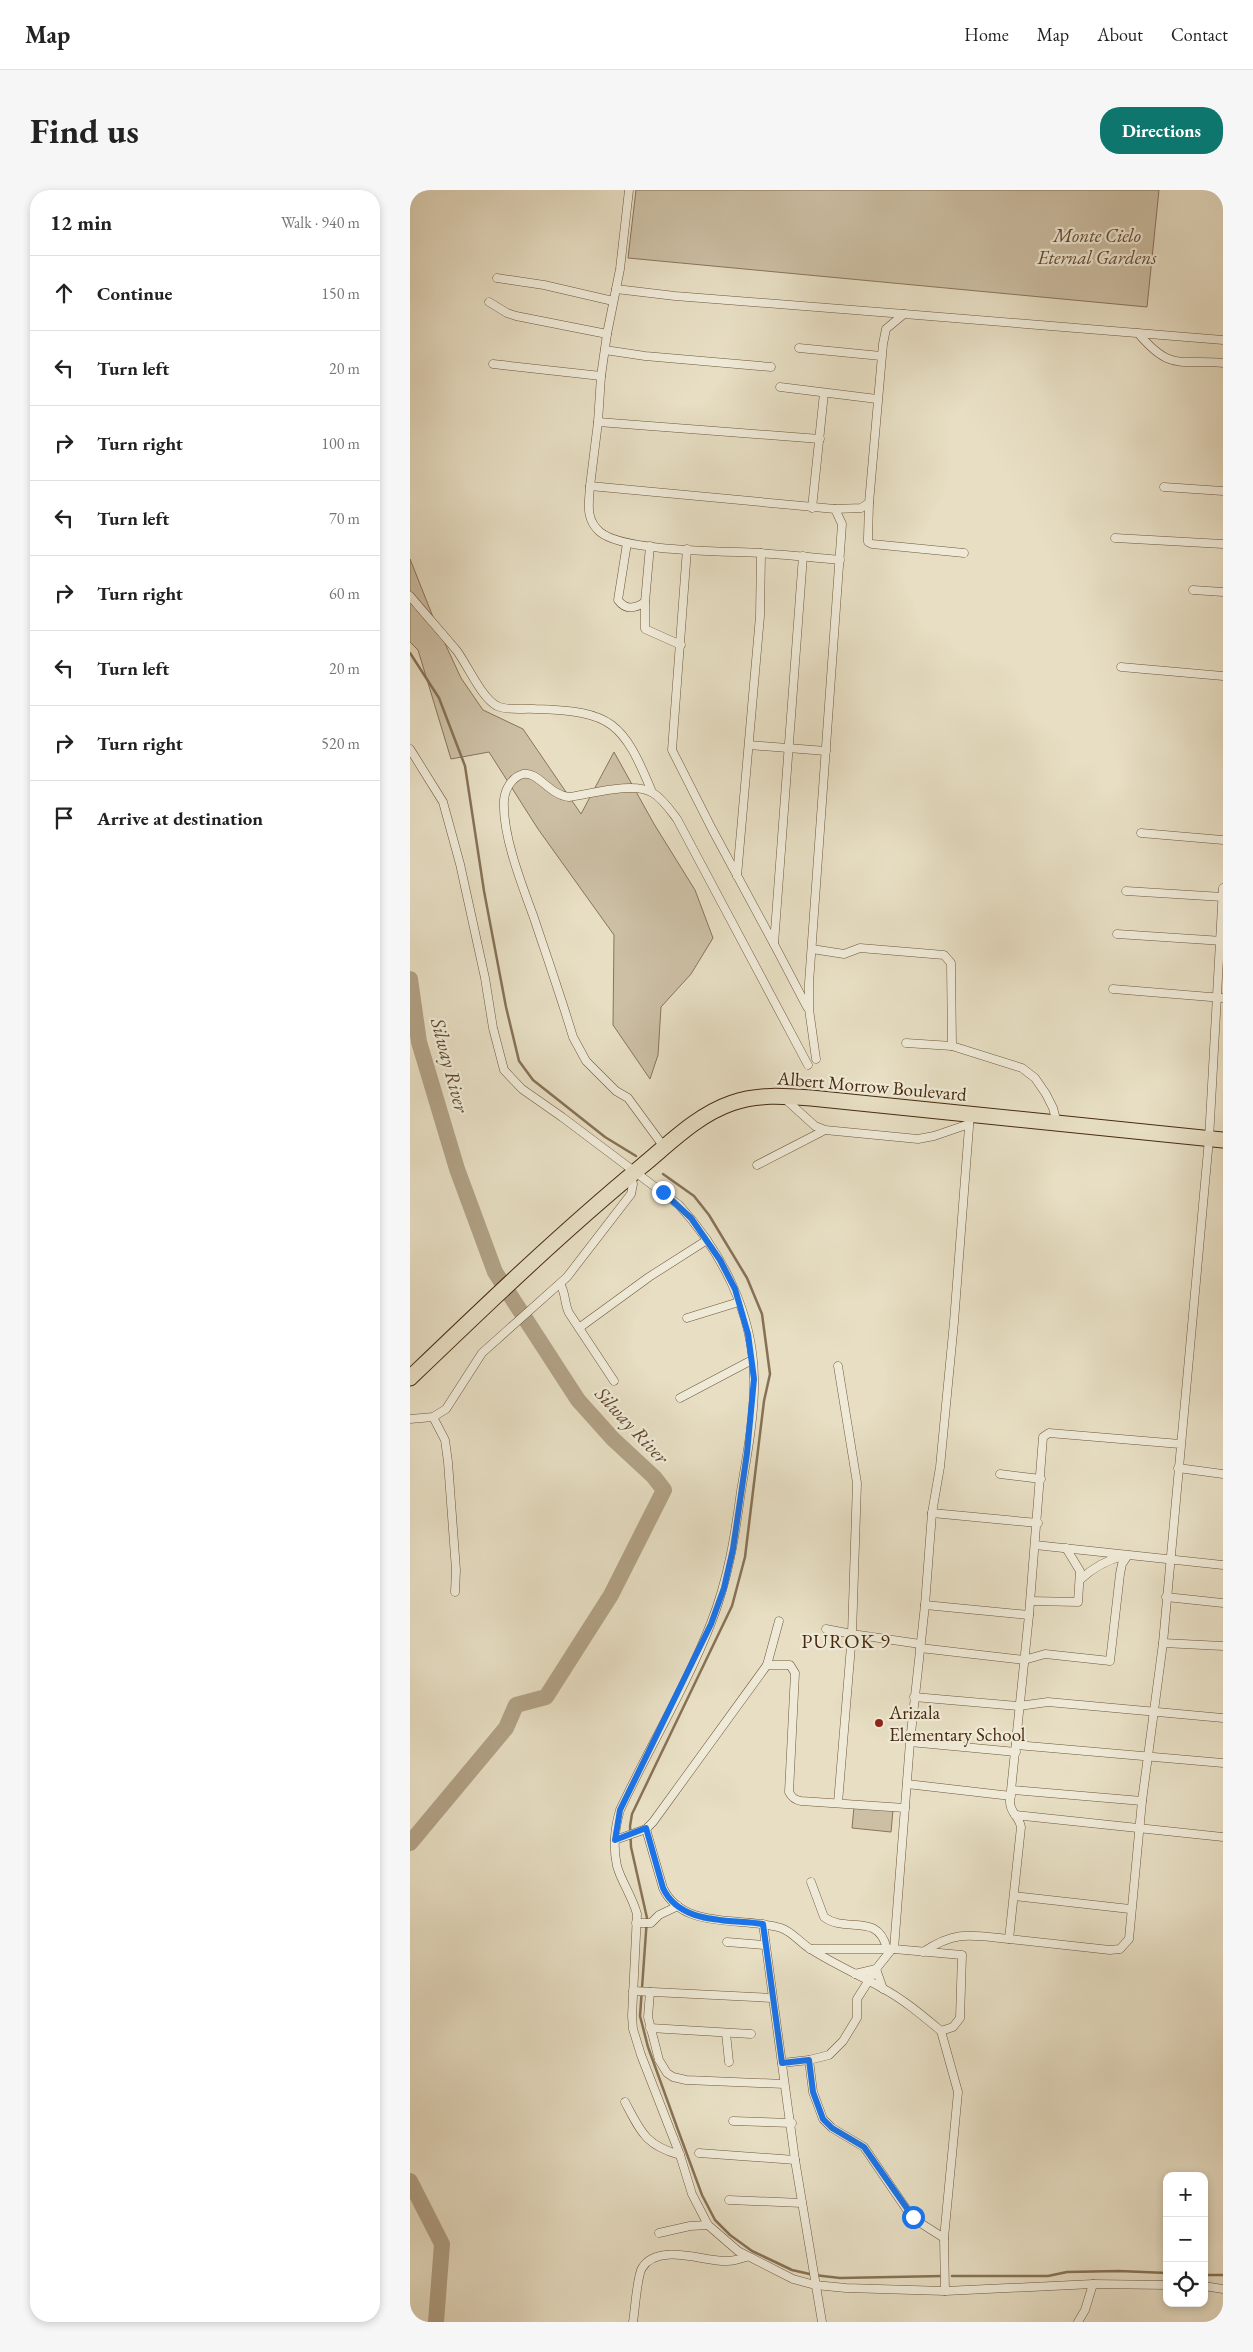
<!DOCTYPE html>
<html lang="en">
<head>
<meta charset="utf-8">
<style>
	:root { --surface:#fff; --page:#f6f6f6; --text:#222; --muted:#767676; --line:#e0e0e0; --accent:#0f766e }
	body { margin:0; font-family:"EB Garamond",serif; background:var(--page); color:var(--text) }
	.controls { position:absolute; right:15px; bottom:15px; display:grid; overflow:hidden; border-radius:10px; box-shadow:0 2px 8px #0003 }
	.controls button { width:45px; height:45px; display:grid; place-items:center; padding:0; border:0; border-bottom:1px solid var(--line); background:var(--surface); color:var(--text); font:25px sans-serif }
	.stop { position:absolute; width:15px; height:15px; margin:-11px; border:4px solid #1a73e8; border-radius:50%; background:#fff }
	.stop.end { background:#1a73e8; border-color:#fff; box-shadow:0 1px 5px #0008 }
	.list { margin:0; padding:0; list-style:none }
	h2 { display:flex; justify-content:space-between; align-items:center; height:65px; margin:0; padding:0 20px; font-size:21px }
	h2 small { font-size:16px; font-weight:400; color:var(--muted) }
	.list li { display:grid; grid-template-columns:32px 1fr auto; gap:15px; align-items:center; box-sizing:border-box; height:75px; padding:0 20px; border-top:1px solid var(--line) }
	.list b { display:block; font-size:19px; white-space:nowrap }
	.list em { font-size:16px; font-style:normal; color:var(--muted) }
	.icon { flex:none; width:28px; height:28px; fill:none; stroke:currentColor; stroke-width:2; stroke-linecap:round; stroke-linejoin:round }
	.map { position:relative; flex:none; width:813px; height:2132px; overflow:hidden; border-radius:20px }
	header { display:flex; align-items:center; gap:30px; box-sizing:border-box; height:70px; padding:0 25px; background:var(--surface); border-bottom:1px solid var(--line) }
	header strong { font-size:24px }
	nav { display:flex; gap:28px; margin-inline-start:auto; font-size:18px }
	.intro { display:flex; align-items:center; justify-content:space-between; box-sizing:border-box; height:120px; padding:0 30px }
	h1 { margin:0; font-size:35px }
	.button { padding:12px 22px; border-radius:20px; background:var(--accent); color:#fff; font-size:18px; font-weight:700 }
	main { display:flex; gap:30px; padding:0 30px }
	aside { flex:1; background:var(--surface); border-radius:20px; box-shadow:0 2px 8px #0003 }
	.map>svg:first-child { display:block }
</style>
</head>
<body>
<header>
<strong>Map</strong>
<nav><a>Home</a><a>Map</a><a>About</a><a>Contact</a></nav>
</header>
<div class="intro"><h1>Find us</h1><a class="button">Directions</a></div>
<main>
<aside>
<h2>12 min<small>Walk · 940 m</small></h2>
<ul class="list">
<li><svg class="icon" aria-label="ahead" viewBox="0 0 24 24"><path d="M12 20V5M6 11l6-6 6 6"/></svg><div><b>Continue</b></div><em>150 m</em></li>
<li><svg class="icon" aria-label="left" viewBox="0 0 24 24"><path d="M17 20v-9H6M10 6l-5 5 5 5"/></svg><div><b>Turn left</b></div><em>20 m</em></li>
<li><svg class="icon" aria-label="right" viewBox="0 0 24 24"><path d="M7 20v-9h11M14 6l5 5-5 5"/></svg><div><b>Turn right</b></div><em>100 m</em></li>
<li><svg class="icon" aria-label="left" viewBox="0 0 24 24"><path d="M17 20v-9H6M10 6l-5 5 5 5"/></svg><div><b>Turn left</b></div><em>70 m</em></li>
<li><svg class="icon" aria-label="right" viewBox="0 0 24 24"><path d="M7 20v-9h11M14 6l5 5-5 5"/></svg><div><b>Turn right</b></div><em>60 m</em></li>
<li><svg class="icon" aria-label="left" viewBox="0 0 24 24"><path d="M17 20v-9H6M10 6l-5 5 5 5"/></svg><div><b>Turn left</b></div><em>20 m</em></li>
<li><svg class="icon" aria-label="right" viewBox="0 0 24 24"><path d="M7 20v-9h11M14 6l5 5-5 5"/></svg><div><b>Turn right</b></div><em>520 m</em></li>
<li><svg class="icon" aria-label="arrive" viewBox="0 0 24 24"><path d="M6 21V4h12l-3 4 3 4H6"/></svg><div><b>Arrive at destination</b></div></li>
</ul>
</aside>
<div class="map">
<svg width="813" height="2132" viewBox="0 0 813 2132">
	<rect width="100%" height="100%" fill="#e7dec3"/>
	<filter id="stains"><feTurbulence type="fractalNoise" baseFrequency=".004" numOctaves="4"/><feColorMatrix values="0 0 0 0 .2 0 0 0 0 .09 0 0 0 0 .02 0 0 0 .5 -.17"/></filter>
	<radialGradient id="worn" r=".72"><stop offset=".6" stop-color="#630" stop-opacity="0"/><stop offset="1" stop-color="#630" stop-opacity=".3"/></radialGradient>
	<!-- green -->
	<g fill="#ccbfa4" stroke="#8a7459">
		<polygon points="226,0 749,0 737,117 218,68"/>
		<polygon points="0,369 25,432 51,488 73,520 113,539 171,624 204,562 244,634 285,700 303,748 281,784 251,817 248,865 240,889 203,835 204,745 128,639 79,562 41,569 8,460 0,452"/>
		<polygon points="444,1617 483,1620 481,1642 442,1638"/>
	</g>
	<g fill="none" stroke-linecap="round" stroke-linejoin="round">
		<!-- stream -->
		<g stroke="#877155" stroke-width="2.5">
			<polyline points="0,463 29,508 55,576 74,701 96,817 109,871 123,890 195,947 226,966"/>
			<polyline points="253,984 284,1006 299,1025 337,1088 352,1124 360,1184 354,1211 335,1367 322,1416 222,1624 220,1636 221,1657 237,1728 230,1826 238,1857 268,1940 292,2005 305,2030 320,2045 342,2061 382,2080 404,2085 430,2088 533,2086"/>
			<polyline points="794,2085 813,2085"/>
			<polyline points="542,2086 638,2086 657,2082 709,2081 757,2083"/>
		</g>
		<!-- river -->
		<g stroke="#b1a185" stroke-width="16">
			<polyline points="0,789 9,852 47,979 85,1082 168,1210 203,1249 244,1287 254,1300 201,1405 136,1507 106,1515 96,1538 0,1653"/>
			<polyline points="0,1991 32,2054 26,2132"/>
		</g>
		<defs>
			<g id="street">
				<polyline points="219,0 210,79 197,144 191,186 188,232 180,296 425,319 432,334 399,793 399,819 406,869"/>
				<polyline points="87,88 134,95 203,111"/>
				<polyline points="206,99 265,106 494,124"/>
				<polyline points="79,112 97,123 106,126 197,144"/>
				<path d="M728,143C761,182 769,169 813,173"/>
				<polyline points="389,158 471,166"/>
				<polyline points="195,160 235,166 361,177"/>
				<polyline points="83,174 191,186"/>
				<polyline points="370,197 467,209"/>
				<polyline points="188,232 410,249"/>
				<path d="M180,296C179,313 175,329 190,342C214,362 316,361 350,363C377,365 403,367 430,370"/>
				<polyline points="754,297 813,301"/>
				<polyline points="459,313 458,348 458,352 462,354 554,363"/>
				<polyline points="402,318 414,203"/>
				<polyline points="425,319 451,318 459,313 473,154 476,139 494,124 813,150"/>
				<polyline points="705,348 813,354"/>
				<path d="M217,353L208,410C216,421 226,418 235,412"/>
				<polyline points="240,356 235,412 235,439 271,455"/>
				<polyline points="277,359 262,560 302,639 364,754"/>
				<polyline points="393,366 364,754 397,817"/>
				<polyline points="783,400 813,402"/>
				<path d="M0,406C16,425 32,443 47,461C58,476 71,507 87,516C98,521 114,518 125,519C202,521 213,532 242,602"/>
				<polyline points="711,477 813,486"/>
				<polyline points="339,555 416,561"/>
				<path d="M0,559L33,612L50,674L75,788L83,838L94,880L112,899L152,927L269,1015C312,1062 343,1123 344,1188C345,1223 337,1266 331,1301C325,1346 318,1390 301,1433C276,1497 239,1558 210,1620C205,1637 203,1658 207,1676C211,1691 222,1706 227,1724L222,1826L223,1839L231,1865L270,1965L282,2004L298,2035L328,2061L383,2089L405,2095L436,2098L535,2101L683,2094L757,2095"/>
				<polyline points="731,643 813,650"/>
				<polyline points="327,686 350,426 351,363"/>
				<polyline points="716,701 813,707"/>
				<polyline points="707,744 813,751"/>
				<polyline points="402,759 434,764 450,758 534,765 541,773 542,856"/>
				<polyline points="703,799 813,808"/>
				<polyline points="496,853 542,856 612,878 625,888 636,904 643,918 647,933"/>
				<polyline points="373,907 405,936 415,940 508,949 524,946 559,934"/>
				<path d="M254,957L218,908L206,901L176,871L163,847C151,807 137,767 124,728C112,695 92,645 94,610C95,599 102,587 113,584C128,581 139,605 159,607C181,604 224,591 243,603C253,609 260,620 267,629L398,875"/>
				<polyline points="347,975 415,940"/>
				<path d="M150,1094C156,1103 154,1113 159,1123L204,1191"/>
				<polyline points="277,1128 329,1112"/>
				<polyline points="169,1138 239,1087 297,1050"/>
				<polyline points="428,1176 447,1293 442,1444 510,1454"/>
				<polyline points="270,1208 342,1170"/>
				<polyline points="23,1227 35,1250 38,1272 46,1380 45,1402"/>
				<polyline points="0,1229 23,1227 36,1219 72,1163 157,1087 221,1004 223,994 221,985"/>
				<path d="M770,1254L639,1243L633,1247L619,1425L600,1610C599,1622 609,1626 611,1637L599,1749L700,1760L710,1759L719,1749L732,1611L753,1453L799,949L813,698"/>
				<polyline points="768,1278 813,1284"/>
				<polyline points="590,1284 631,1289"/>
				<polyline points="522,1323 628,1333"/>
				<polyline points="625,1355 813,1375"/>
				<path d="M671,1389C684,1377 697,1370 713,1366"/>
				<polyline points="756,1407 813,1413"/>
				<polyline points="621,1411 668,1412 670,1381 656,1358"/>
				<polyline points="515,1415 619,1425"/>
				<polyline points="416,1439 442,1444 428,1613"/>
				<polyline points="753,1453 813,1456"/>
				<polyline points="510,1458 614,1470 635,1464 700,1471 710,1384 712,1374 718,1365"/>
				<polyline points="357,1475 369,1431"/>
				<polyline points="504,1507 609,1516 638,1512 813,1528"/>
				<polyline points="500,1552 606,1562"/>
				<polyline points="606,1555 813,1573"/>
				<polyline points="497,1594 601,1606"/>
				<polyline points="602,1600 732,1611"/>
				<polyline points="605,1625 813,1647"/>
				<path d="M236,1639L253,1698C273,1741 333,1726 371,1738C383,1742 391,1754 402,1760C424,1774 449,1785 472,1798C493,1809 513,1826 531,1841L543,1837L550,1828L552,1765L484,1759"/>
				<path d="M205,1650L236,1639L243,1632L357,1475H380L385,1483L379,1602C382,1608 385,1610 391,1611L495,1618"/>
				<path d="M401,1692L414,1727C436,1744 468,1721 477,1759"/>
				<polyline points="604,1706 720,1719"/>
				<polyline points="226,1733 241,1733 249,1725 268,1716"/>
				<polyline points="353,1734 385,1970 412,2132"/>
				<polyline points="317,1752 355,1755"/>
				<polyline points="400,1759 484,1759 500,1552 515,1415 522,1323 530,1277 544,1132 560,924"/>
				<path d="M513,1762C546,1740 561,1745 599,1749"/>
				<polyline points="445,1784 466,1779 473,1799"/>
				<polyline points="223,1801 362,1808"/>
				<polyline points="240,1802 238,1827 249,1870 257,1883 263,1887 276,1890 374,1894"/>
				<polyline points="240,1838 341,1844"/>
				<polyline points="531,1841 548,1902 534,2048 535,2101"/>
				<polyline points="316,1843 319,1872"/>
				<polyline points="399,1870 419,1865 433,1851 447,1828 447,1809 466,1779 482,1759"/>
				<polyline points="372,1873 399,1870 403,1902 413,1929 422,1938 454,1957 497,2020 512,2034 534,2048"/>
				<path d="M215,1912C231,1942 235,1955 270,1965"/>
				<polyline points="323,1931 382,1933"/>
				<polyline points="289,1963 385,1970"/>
				<polyline points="319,2010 392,2013"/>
				<polyline points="249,2043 280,2036 298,2035"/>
				<polyline points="794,2096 813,2099"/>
				<path d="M223,2132C225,2120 227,2086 232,2078C248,2052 295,2072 317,2071C324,2071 330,2069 336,2067"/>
				<polyline points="668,2132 675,2120 683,2094"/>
			</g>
			<path id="highway" d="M0,1188C75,1116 152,1042 232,976C260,953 287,925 322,913C347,904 374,906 401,908L813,950"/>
		</defs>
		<!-- street casing -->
		<use href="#street" stroke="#6f573b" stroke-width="9"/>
		<!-- highway casing -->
		<use href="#highway" stroke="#472a0e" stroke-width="17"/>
		<!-- street -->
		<use href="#street" stroke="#efead8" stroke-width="8"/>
		<!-- highway -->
		<use href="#highway" stroke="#e7dec3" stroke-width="15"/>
	</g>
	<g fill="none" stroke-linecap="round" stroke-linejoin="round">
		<!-- route -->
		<path stroke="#1a73e8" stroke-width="6" d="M253,1002L281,1028L310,1070L325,1099L338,1144L344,1189L337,1263L323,1359L314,1398L301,1434L210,1620L205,1650L236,1638L253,1698C270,1735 319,1729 353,1734L372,1873L399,1870L403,1902L413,1929L422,1938L454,1957L503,2027"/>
	</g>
	<!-- markers -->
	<circle fill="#8f2418" stroke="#efead8" stroke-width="2" cx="469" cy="1533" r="5"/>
	<g text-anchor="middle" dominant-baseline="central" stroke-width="4.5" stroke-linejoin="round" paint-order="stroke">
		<!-- park labels -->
		<g font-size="19" font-style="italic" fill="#62482c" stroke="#efead8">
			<text x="687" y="45">Monte Cielo<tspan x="687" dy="22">Eternal Gardens</tspan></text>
		</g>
		<!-- street labels -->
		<g font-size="19" fill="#472a0e" stroke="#efead8">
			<text transform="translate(462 896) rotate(5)">Albert Morrow Boulevard</text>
		</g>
		<!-- poi labels -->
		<g font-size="19" fill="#472a0e" stroke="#efead8" text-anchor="start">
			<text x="479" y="1522">Arizala<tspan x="479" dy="22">Elementary School</tspan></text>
		</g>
		<!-- water labels -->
		<g font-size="20" font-style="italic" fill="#62482c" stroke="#efead8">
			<text transform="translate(40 875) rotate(75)">Silway River</text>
			<text transform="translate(222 1235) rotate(47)">Silway River</text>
		</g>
		<!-- neighbourhood labels -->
		<g font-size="20" letter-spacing="1" fill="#472a0e" stroke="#efead8">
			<text x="436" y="1451">PUROK 9</text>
		</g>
	</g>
	<rect width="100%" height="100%" filter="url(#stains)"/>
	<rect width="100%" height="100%" fill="url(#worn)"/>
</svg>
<div class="controls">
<button>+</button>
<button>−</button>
<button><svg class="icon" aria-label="locate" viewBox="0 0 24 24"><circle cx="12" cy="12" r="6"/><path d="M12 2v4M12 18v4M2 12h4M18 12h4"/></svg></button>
</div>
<div class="stop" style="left:503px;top:2027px"></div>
<div class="stop end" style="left:253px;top:1002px"></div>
</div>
</main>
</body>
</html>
